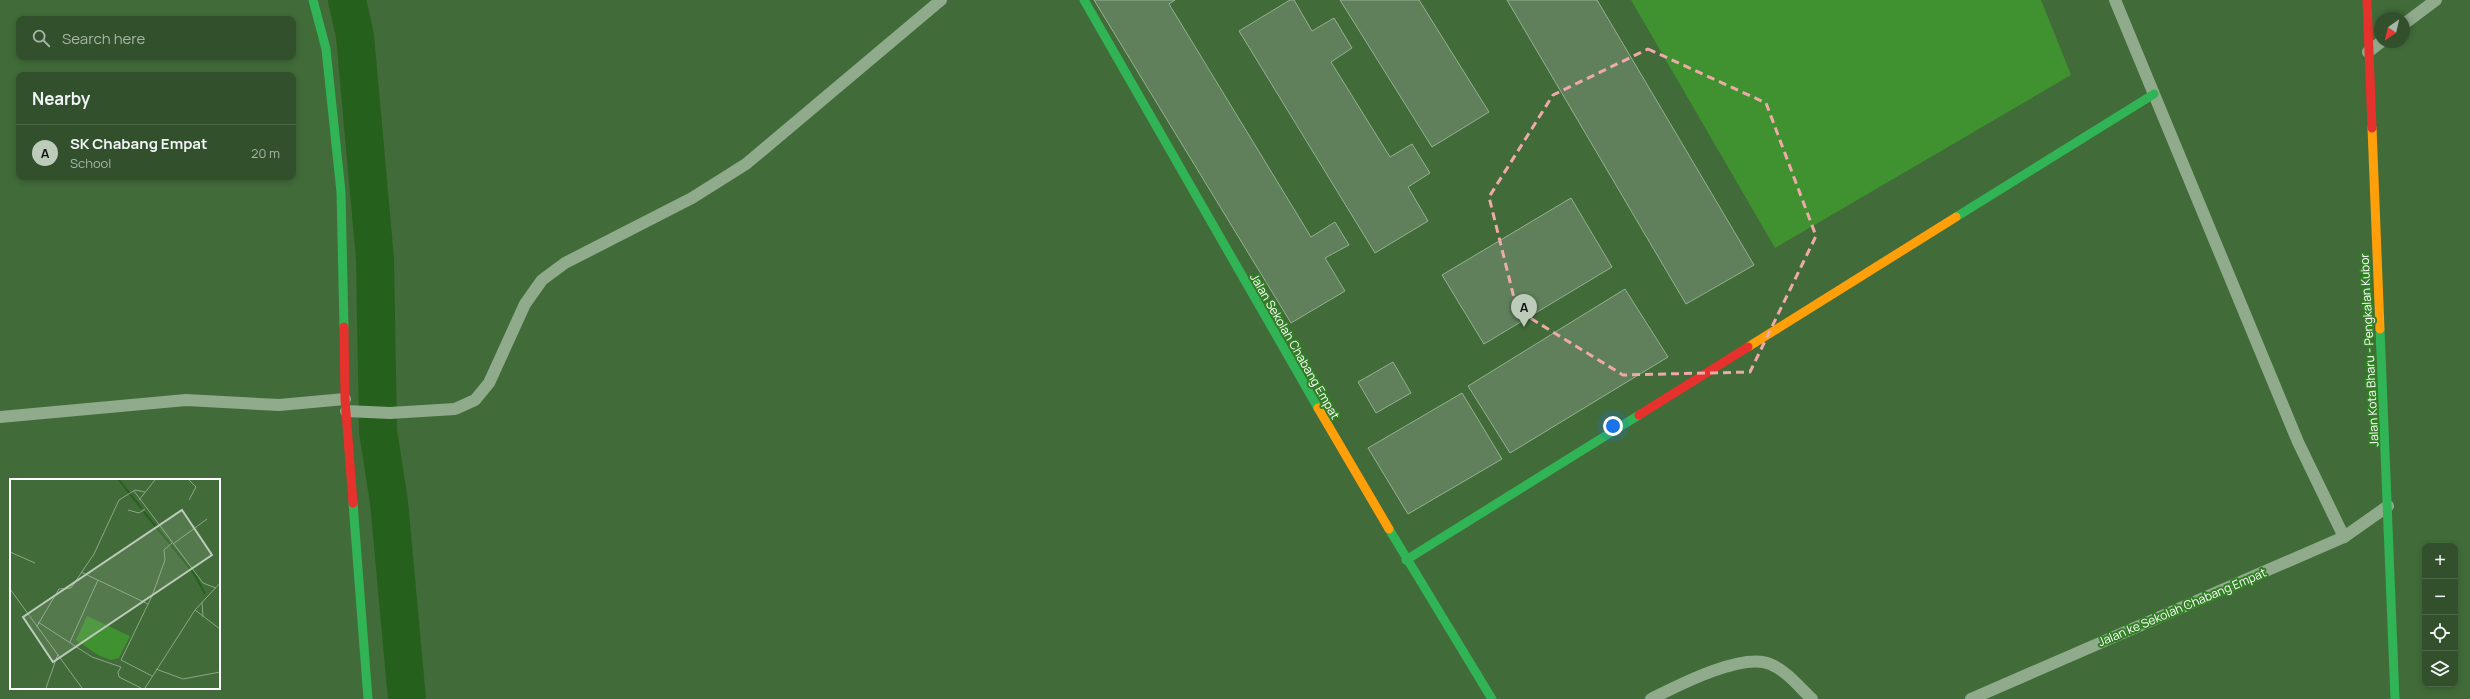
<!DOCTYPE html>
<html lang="en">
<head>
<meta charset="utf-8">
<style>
	:root { --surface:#31502b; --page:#395733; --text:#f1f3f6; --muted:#a8b5a9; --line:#4c6747; --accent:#bccbba }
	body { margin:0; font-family:Manrope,sans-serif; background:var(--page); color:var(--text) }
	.controls { position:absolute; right:12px; bottom:12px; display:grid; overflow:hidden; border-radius:8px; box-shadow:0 2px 6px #0003 }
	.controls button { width:36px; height:36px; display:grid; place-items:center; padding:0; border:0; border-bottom:1px solid var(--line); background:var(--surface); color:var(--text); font:20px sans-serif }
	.compass { position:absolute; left:2374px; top:12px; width:36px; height:36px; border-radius:50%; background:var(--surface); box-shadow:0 2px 6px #0003; rotate:214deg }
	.you { position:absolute; left:1613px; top:426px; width:14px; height:14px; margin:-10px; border:3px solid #fff; border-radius:50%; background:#1a73e8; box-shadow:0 0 0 6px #1a73e833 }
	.badge { display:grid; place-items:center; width:26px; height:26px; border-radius:50%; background:var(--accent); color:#111; font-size:13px; font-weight:700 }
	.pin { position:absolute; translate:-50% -33px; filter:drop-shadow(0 1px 2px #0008) }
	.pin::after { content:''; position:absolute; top:21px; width:14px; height:12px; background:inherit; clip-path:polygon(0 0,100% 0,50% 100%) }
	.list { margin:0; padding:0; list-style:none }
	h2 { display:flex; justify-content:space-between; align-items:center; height:52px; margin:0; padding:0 16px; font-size:17px }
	h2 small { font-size:13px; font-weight:400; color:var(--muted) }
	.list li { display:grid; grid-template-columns:26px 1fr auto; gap:12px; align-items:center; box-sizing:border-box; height:56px; padding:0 16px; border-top:1px solid var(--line) }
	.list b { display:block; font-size:15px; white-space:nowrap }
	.list p { margin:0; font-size:13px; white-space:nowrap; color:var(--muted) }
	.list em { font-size:13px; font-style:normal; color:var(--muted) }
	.icon { flex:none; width:22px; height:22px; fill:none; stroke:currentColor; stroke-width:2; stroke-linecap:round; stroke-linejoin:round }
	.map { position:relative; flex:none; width:2470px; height:699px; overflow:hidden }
	.search { position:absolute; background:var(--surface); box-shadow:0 2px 6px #0003; left:16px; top:16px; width:280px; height:44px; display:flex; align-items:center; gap:10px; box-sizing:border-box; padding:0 14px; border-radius:8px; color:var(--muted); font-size:15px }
	.panel { position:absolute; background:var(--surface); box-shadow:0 2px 6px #0003; left:16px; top:72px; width:280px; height:108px; border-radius:8px }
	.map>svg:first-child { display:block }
</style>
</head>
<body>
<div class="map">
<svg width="2470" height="699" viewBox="0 0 2470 699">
	<rect width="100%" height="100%" fill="#416b39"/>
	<!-- green -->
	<polygon fill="#409130" points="1631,0 2041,0 2071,75 1775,248"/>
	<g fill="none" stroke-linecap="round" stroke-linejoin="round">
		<!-- canal -->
		<polyline stroke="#26601d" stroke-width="38" points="347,0 355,36 375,259 378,431 389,502 407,699"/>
	</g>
	<!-- building -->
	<g fill="#5f805a" stroke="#97b092">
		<polygon points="1094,0 1175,0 1169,4 1311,237 1335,222 1349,245 1325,258 1345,291 1291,323"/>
		<polygon points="1290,0 1294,0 1312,31 1334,18 1352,48 1331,62 1390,157 1412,144 1430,173 1408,187 1428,221 1375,253 1239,31"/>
		<polygon points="1340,0 1419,0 1489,112 1432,147"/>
		<polygon points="1507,0 1597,0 1754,265 1686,304"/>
		<polygon points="1571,198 1612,267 1484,344 1442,275"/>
		<polygon points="1625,289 1668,357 1510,453 1468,386"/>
		<polygon points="1393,362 1411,393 1376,413 1358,382"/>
		<polygon points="1462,393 1502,459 1408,514 1368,448"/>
	</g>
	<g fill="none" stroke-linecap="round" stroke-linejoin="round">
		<!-- lane -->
		<g stroke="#90ab8b" stroke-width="12">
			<polyline points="346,411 390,413 455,409 475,400 489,383 525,304 542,280 565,263 692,198 746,164 941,0"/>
			<polyline points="0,417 186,400 279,405 345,399"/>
		</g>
		<!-- street -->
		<g stroke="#90ab8b" stroke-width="12">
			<polyline points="2115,0 2298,442 2344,537"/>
			<polyline points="2404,24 2436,0"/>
			<polyline points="2368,52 2381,42"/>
			<path d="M1651,699C1677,686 1742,652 1770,664C1787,671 1799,687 1812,699"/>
			<polyline points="1971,699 2344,537 2388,506"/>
		</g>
		<!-- fast -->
		<g stroke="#30b455" stroke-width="9">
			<polyline points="313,0 326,49 341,192 344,327"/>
			<polyline points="1084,0 1318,408"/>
			<polyline points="1956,217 2154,94"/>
			<polyline points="2380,329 2395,699"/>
			<polyline points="353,503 368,699"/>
			<polyline points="1389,529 1492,699"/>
			<polyline points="1406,560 1639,415"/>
		</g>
		<!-- slow -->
		<g stroke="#ff9f0a" stroke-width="9">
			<polyline points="2372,128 2380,329"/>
			<polyline points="1748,347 1956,217"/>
			<polyline points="1318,408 1389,529"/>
		</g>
		<!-- jam -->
		<g stroke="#e5322d" stroke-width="9">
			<polyline points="2367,0 2372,128"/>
			<polyline points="344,327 345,399 353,503"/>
			<polyline points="1639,415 1748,347"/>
		</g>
	</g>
	<!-- marked area -->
	<path fill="none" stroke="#efa9a9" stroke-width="3" stroke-dasharray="8 5" stroke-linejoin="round" d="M1648,49L1766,103L1816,236L1750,372L1623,375L1517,310L1489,197L1553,95Z"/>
	<g text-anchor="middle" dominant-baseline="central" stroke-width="4" stroke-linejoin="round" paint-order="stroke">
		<!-- street labels -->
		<g font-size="12" fill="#fff" stroke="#327f25">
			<text transform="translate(1295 346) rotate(60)">Jalan Sekolah Chabang Empat</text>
			<text transform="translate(2369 350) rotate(-93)">Jalan Kota Bharu - Pengkalan Kubor</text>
			<text transform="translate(2182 607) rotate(-23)">Jalan ke Sekolah Chabang Empat</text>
		</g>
	</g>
	<!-- overview -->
	<g transform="translate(10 479)">
		<rect width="210" height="210" fill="#416b39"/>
		<path d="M77,137L120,157L109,179L101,181L88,176L66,161Z" fill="#409130"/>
		<path fill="none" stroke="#26601d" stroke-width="2" d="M109,1L132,30M134,33L184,94L195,115"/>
		<path fill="none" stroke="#8da688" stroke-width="1" d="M179,1L186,8L179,21M124,12L193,104L206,109M129,21L145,1M118,31L129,34L135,30M163,65L197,40M0,73L25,84M71,93L138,125M0,110L72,209M192,123L193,138M185,131L210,150M28,143L82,178L111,188M27,147L49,110L61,109L84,75L109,21L125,11L135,13M60,163L88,101M111,188L108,193L109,198L131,209M146,190L173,200L210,193M142,197L111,181L142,117L155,81L154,71L162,64M36,209L48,175M135,209L185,131L210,104"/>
		<path fill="#bccbba" fill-opacity="0.15" stroke="#bccbba" stroke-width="2" d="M172,31L202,76L43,183L13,138Z"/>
		<rect width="210" height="210" fill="none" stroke="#fff" stroke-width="2"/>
	</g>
</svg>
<div class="controls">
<button>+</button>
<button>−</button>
<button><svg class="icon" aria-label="locate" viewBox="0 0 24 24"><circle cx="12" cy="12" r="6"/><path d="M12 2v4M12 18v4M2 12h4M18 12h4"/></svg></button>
<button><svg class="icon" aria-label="layers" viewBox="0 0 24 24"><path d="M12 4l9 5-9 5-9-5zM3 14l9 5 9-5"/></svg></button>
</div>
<svg class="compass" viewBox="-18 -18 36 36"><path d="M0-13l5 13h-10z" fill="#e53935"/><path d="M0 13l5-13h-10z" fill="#a8b5a9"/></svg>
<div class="you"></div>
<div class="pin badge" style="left:1524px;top:327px">A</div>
<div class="search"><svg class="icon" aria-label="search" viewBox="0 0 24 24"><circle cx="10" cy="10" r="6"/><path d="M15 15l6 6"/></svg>Search here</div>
<section class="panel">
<h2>Nearby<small></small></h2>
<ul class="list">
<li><span class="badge">A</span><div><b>SK Chabang Empat</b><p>School</p></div><em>20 m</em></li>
</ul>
</section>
</div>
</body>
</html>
